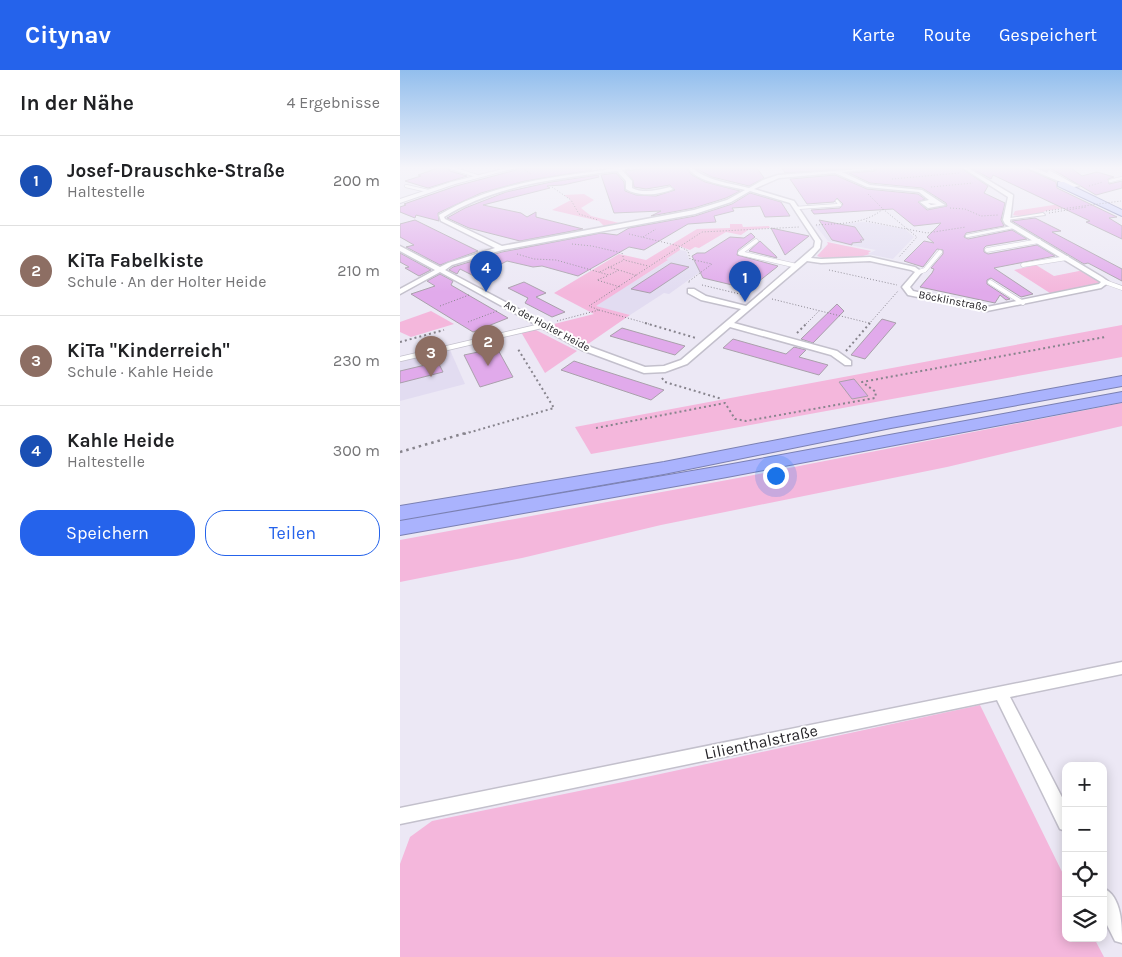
<!DOCTYPE html>
<html lang="de">
<head>
<meta charset="utf-8">
<style>
	:root { --surface:#fff; --page:#f6f6f6; --text:#202124; --muted:#757577; --line:#e0e0e0; --accent:#2563eb }
	body { margin:0; font-family:Karla,sans-serif; background:var(--page); color:var(--text) }
	.controls { position:absolute; right:15px; bottom:15px; display:grid; overflow:hidden; border-radius:10px; box-shadow:0 2px 12px #0003 }
	.controls button { width:45px; height:45px; display:grid; place-items:center; padding:0; border:0; border-bottom:1px solid var(--line); background:var(--surface); color:var(--text); font:25px sans-serif }
	.you { position:absolute; left:375px; top:405px; width:18px; height:18px; margin:-12px; border:4px solid #fff; border-radius:50%; background:#1a73e8; box-shadow:0 0 0 8px #1a73e833 }
	.badge { display:grid; place-items:center; width:32px; height:32px; border-radius:50%; background:var(--accent); color:#fff; font-size:16px; font-weight:700 }
	.pin { position:absolute; translate:-50% -41px; filter:drop-shadow(0 1px 2px #0008) }
	.pin::after { content:''; position:absolute; top:26px; width:18px; height:15px; background:inherit; clip-path:polygon(0 0,100% 0,50% 100%) }
	.list { margin:0; padding:0; list-style:none }
	h2 { display:flex; justify-content:space-between; align-items:center; height:65px; margin:0; padding:0 20px; font-size:21px }
	h2 small { font-size:16px; font-weight:400; color:var(--muted) }
	.list li { display:grid; grid-template-columns:32px 1fr auto; gap:15px; align-items:center; box-sizing:border-box; height:90px; padding:0 20px; border-top:1px solid var(--line) }
	.list b { display:block; font-size:19px; white-space:nowrap }
	.list p { margin:0; font-size:16px; white-space:nowrap; color:var(--muted) }
	.list em { font-size:16px; font-style:normal; color:var(--muted) }
	.actions { display:flex; gap:10px; padding:15px 20px }
	.actions a { flex:1; padding:11px 0; border:1px solid var(--accent); border-radius:20px; text-align:center; font-size:18px; color:var(--accent) }
	.actions .main { background:var(--accent); color:#fff }
	.icon { flex:none; width:28px; height:28px; fill:none; stroke:currentColor; stroke-width:2; stroke-linecap:round; stroke-linejoin:round }
	.map { position:relative; flex:none; width:722px; height:887px; overflow:hidden }
	header { display:flex; align-items:center; gap:30px; box-sizing:border-box; height:70px; padding:0 25px; background:var(--accent); color:#fff }
	header strong { font-size:24px }
	nav { display:flex; gap:28px; margin-inline-start:auto; font-size:18px }
	main { display:flex }
	aside { flex:1; background:var(--surface) }
	.map>svg:first-child { display:block }
</style>
</head>
<body>
<header>
<strong>Citynav</strong>
<nav><a>Karte</a><a>Route</a><a>Gespeichert</a></nav>
</header>
<main>
<aside>
<h2>In der Nähe<small>4 Ergebnisse</small></h2>
<ul class="list">
<li><span class="badge" style="background:#1a4fb4">1</span><div><b>Josef-Drauschke-Straße</b><p>Haltestelle</p></div><em>200 m</em></li>
<li><span class="badge" style="background:#8d6e63">2</span><div><b>KiTa Fabelkiste</b><p>Schule · An der Holter Heide</p></div><em>210 m</em></li>
<li><span class="badge" style="background:#8d6e63">3</span><div><b>KiTa &quot;Kinderreich&quot;</b><p>Schule · Kahle Heide</p></div><em>230 m</em></li>
<li><span class="badge" style="background:#1a4fb4">4</span><div><b>Kahle Heide</b><p>Haltestelle</p></div><em>300 m</em></li>
</ul>
<div class="actions"><a class="main">Speichern</a><a>Teilen</a></div>
</aside>
<div class="map">
<svg width="722" height="887" viewBox="0 0 722 887">
	<rect width="100%" height="100%" fill="#ece8f5"/>
	<!-- built -->
	<g fill="#e2dcf1">
		<polygon points="465,152 505,159 514,167 493,189 468,184 476,180 428,171 415,155"/>
		<polygon points="280,180 286,181 289,189 311,194 269,224 264,223 230,245 195,236 267,191 265,189"/>
		<polygon points="50,280 65,314 0,331 0,292"/>
	</g>
	<!-- green -->
	<g fill="#f4b7dc">
		<polygon points="184,124 194,130 181,138 191,146 219,153 204,156 199,151 152,140 171,130 164,125"/>
		<path d="M660,134L684,135L645,141C638,147 622,147 613,145L615,141Z"/>
		<polygon points="330,154 342,154 343,157 369,156 370,158 348,160 341,165 326,162 299,178 295,177 290,180 279,176 280,180 266,189 268,190 196,236 230,245 188,274 150,255 194,244 154,223 219,184 246,190 297,159 330,158"/>
		<path d="M427,172L471,181L468,183L470,184C456,189 430,192 417,186L428,174Z"/>
		<polygon points="636,195 654,206 684,200 701,213 653,225 614,200"/>
		<polygon points="31,241 54,254 11,267 0,262 0,252"/>
		<polygon points="722,255 722,287 191,384 175,357"/>
		<polygon points="134,259 177,281 145,303 121,262"/>
		<polygon points="722,333 722,356 547,397 261,455 122,488 0,512 0,470 338,408"/>
		<polygon points="580,635 666,810 666,868 694,868 704,887 0,887 0,794 10,767 32,751 223,712"/>
	</g>
	<!-- building -->
	<g fill="#e1aaeb" stroke="#a9a0ab">
		<polygon points="38,98 48,98 50,101 67,106 28,118 5,111 21,106 18,105"/>
		<polygon points="118,98 190,98 192,100 125,111 81,123 38,143 39,151 16,145 15,148 0,142 0,137 6,135 4,134 56,116 116,100"/>
		<polygon points="250,98 286,98 292,105 305,112 340,121 326,128 294,138 251,146 261,141 214,143 201,105 216,103 224,112 225,121 236,125 256,126 275,120 270,115 246,119 234,117 233,110 225,101"/>
		<polygon points="295,98 357,98 364,108 349,116 312,107"/>
		<polygon points="382,98 456,98 385,103"/>
		<polygon points="478,98 561,98 588,116 584,123 605,133 601,150 604,156 566,163 564,167 568,169 612,160 627,169 586,176 584,178 584,182 588,184 637,175 655,186 594,198 633,224 621,227 591,208 587,210 587,214 610,229 606,230 600,225 595,233 520,217 532,203 534,199 531,198 543,184 543,180 537,179 523,197 504,191 524,171 534,173 527,167 541,153 514,156 493,139 414,144 411,140 440,138 443,134 437,128 434,132 407,134 390,109 435,105 467,119 518,124 525,129 518,132 527,140 547,136 546,133 522,118 470,113 449,103 474,101"/>
		<polygon points="571,98 625,98 656,112 657,118 717,147 709,148 722,156 722,169 686,152 690,151 593,105 591,109"/>
		<polygon points="639,98 671,98 682,106 697,102 714,107 708,109 709,114 722,111 722,118 696,125 650,98 646,101"/>
		<polygon points="198,105 199,107 163,115 147,116 150,118 83,135 121,143 127,147 136,142 136,147 183,159 120,171 69,158 47,148 65,138 106,122 151,112"/>
		<polygon points="350,123 381,132 390,146 365,147 360,136 332,138 334,141 314,146 316,152 288,154 244,180 229,177 178,206 142,196 133,197 107,191 76,207 60,199 57,204 49,200 53,197 102,182 201,163 217,165 229,158 295,146 332,134"/>
		<polygon points="635,148 661,161 652,162 722,199 722,211 688,193 684,194 612,151"/>
		<polygon points="15,150 78,181 40,195 6,177 14,175 0,167 0,154"/>
		<polygon points="419,150 455,157 464,170 460,170 462,172 452,173 452,175 432,170"/>
		<polygon points="371,158 409,166 385,185"/>
		<polygon points="351,163 355,167 338,180 337,185 378,196 377,197 349,219 303,208 292,186 297,183 305,183 330,167 344,168"/>
		<polygon points="360,171 376,186 377,188 349,181"/>
		<polygon points="0,183 31,200 19,206 5,198 9,197 0,192"/>
		<polygon points="271,193 289,197 250,223 231,219"/>
		<polygon points="40,204 53,211 51,215 108,248 73,262 11,224 35,216 27,211"/>
		<polygon points="124,212 146,223 136,227 165,242 152,247 125,233 128,228 108,218"/>
		<polygon points="437,234 444,241 413,273 401,269"/>
		<polygon points="482,249 496,253 465,289 451,285"/>
		<polygon points="222,258 285,276 275,285 210,266"/>
		<polygon points="333,269 386,284 394,277 406,280 399,287 428,295 419,305 323,278"/>
		<polygon points="97,278 113,307 80,317 64,285"/>
		<polygon points="174,291 195,298 264,320 251,330 161,300"/>
		<polygon points="38,292 43,302 0,313 0,301"/>
		<polygon points="454,309 468,326 452,329 439,312"/>
	</g>
	<g fill="none" stroke-linecap="round" stroke-linejoin="round">
		<defs>
			<g id="service-far2">
				<polyline points="51,98 77,106"/>
				<polyline points="710,111 722,108"/>
				<polyline points="6,116 28,121"/>
				<polyline points="396,138 440,135 437,131"/>
				<polyline points="567,166 613,157"/>
			</g>
			<g id="service-far1">
				<polyline points="356,171 340,183 397,196"/>
				<polyline points="587,180 639,171"/>
				<polyline points="623,195 667,188"/>
				<polyline points="519,202 525,200 540,182"/>
				<polyline points="590,212 623,233"/>
				<polyline points="705,212 722,218"/>
			</g>
			<polyline id="service" points="0,289 141,256"/>
			<polygon id="pedestrian" points="643,143 645,145 606,150 604,149"/>
			<g id="minor">
				<path d="M218,98H229L222,100L232,111V118C244,124 257,120 270,117L273,119C260,125 238,127 226,119V111L217,101C159,108 95,115 44,147L45,149L102,176L294,140L327,130L345,120C326,115 299,113 288,98H292C308,111 329,113 349,118L363,110L378,105L476,98L474,99L442,102L470,115L522,120L545,135L528,138L520,132L529,130L519,122L467,117L435,103L379,108L354,119L394,131L421,171L420,178L411,188L421,189L470,187L515,197L522,202L510,217L513,221L587,237L699,214L701,212L605,154L603,150L608,127L563,98H568L613,125L610,152L702,207L709,212L701,218L587,241L508,225L502,217L515,202L511,200L470,191L421,193L407,191L334,253L437,281L451,291V295H445L431,285L330,257L287,294L265,302L244,303L182,280L40,202L0,224V219L35,200L0,181V176L40,197L48,193L95,178L41,151L39,145C93,112 157,107 218,98ZM350,121L390,133L415,171L414,177L346,236L306,226L294,219H288V223L301,230L341,239L281,290L264,296L245,297L188,276L45,200L52,195L102,180L295,144L331,132ZM528,133L537,134L531,135Z"/>
				<polygon points="722,592 722,604 610,627 666,735 666,761 660,759 597,630 0,754 0,738"/>
				<path d="M703,818C722,826 722,856 722,873L715,871L703,847Z"/>
			</g>
			<g id="tertiary">
				<polygon points="107,98 116,98 55,114 0,133 0,129 51,112"/>
				<polygon points="649,100 676,115 677,116 672,117 647,103"/>
			</g>
			<polygon id="secondary" points="627,98 635,98 679,116 673,117"/>
			<polygon id="primary" points="658,112 664,112 722,140 722,146 658,116"/>
			<g id="motorway">
				<polygon points="722,306 722,316 491,358 264,404 0,450 0,436 264,392 491,348"/>
				<polygon points="722,322 722,332 327,407 0,465 0,451 327,395"/>
			</g>
		</defs>
		<!-- service-far2 casing -->
		<use href="#service-far2" stroke="#c3c0cc" stroke-width="4"/>
		<!-- service-far1 casing -->
		<use href="#service-far1" stroke="#c3c0cc" stroke-width="5"/>
		<!-- service casing -->
		<use href="#service" stroke="#c3c0cc" stroke-width="6"/>
		<!-- pedestrian casing -->
		<use href="#pedestrian" stroke="#c3c0cc" stroke-width="2"/>
		<!-- minor casing -->
		<use href="#minor" stroke="#c3c0cc" stroke-width="3"/>
		<!-- tertiary casing -->
		<use href="#tertiary" stroke="#c3c0cc" stroke-width="2"/>
		<!-- secondary casing -->
		<use href="#secondary" stroke="#c3c0cc" stroke-width="3"/>
		<!-- primary casing -->
		<use href="#primary" stroke="#7b80b2" stroke-width="2"/>
		<!-- motorway casing -->
		<use href="#motorway" stroke="#7b80b2" stroke-width="2"/>
		<!-- path-far2 -->
		<g stroke="#87848d" stroke-width="1" stroke-dasharray="1 2" stroke-linecap="butt">
			<polyline points="122,98 131,104"/>
			<polyline points="492,109 559,103"/>
			<polyline points="689,116 703,112"/>
			<polyline points="152,117 171,130 179,144 198,150"/>
			<polyline points="531,117 573,113"/>
			<polyline points="550,138 565,139 581,146 598,145"/>
			<polyline points="483,139 517,167 499,187"/>
			<polyline points="649,143 686,137"/>
			<polyline points="466,151 527,163 566,157"/>
			<path d="M416,155C440,153 464,155 483,139L468,124"/>
			<polyline points="229,164 279,176 288,181 290,189 312,194 288,212 290,212"/>
			<polyline points="243,167 256,159"/>
			<polyline points="172,174 192,176 222,183 224,190 248,196"/>
			<polyline points="117,184 134,189 156,190 209,205 219,200 238,206"/>
			<polyline points="208,197 219,200"/>
			<polyline points="429,200 497,215"/>
			<polyline points="200,202 224,190"/>
			<polyline points="207,206 197,210 220,217"/>
			<polyline points="302,215 348,226"/>
			<polyline points="372,229 469,253"/>
			<polyline points="40,236 69,225"/>
			<polyline points="199,240 249,254"/>
			<polyline points="157,251 199,240 189,236 302,162 399,157"/>
			<polyline points="68,252 97,241"/>
			<polyline points="406,254 419,241"/>
			<polyline points="469,254 498,221"/>
		</g>
		<!-- path-far1 -->
		<g stroke="#87848d" stroke-width="2" stroke-dasharray="2 3" stroke-linecap="butt">
			<polyline points="245,253 296,268"/>
			<polyline points="397,263 407,253"/>
			<polyline points="0,272 44,260"/>
			<polyline points="446,281 470,253"/>
			<polyline points="262,308 265,312 322,329"/>
			<polyline points="196,358 325,333 335,349 346,351 475,328 476,322 462,312 705,267"/>
			<polyline points="64,364 154,338 118,279"/>
		</g>
		<!-- path -->
		<polyline stroke="#87848d" stroke-width="2.5" stroke-dasharray="2.5 4" stroke-linecap="butt" points="0,382 69,362"/>
		<!-- service-far2 -->
		<use href="#service-far2" stroke="#fff" stroke-width="2.5"/>
		<!-- service-far1 -->
		<use href="#service-far1" stroke="#fff" stroke-width="4"/>
		<!-- service -->
		<use href="#service" stroke="#fff" stroke-width="4.5"/>
		<!-- pedestrian -->
		<use href="#pedestrian" fill="#fff" fill-rule="evenodd"/>
		<!-- minor -->
		<use href="#minor" fill="#fff" fill-rule="evenodd"/>
		<!-- tertiary -->
		<use href="#tertiary" fill="#fff" fill-rule="evenodd"/>
		<!-- secondary -->
		<use href="#secondary" fill="#fff" fill-rule="evenodd"/>
		<!-- primary -->
		<use href="#primary" fill="#ccd1fe" fill-rule="evenodd"/>
		<!-- motorway -->
		<use href="#motorway" fill="#aab3fd" fill-rule="evenodd"/>
		<!-- path-bridge -->
		<polyline stroke="#87848d" stroke-width="1" stroke-dasharray="1 2" stroke-linecap="butt" points="646,141 721,131"/>
	</g>
	<!-- sky -->
	<linearGradient id="sky" x2="0" y2="1"><stop stop-color="#92beed"/><stop offset="0.44" stop-color="#f6f5fa"/><stop offset="1" stop-color="#f6f5fa" stop-opacity="0"/></linearGradient>
	<rect width="722" height="222" fill="url(#sky)"/>
	<g text-anchor="middle" dominant-baseline="central" stroke-width="4" stroke-linejoin="round" paint-order="stroke">
		<!-- far-street labels -->
		<g font-size="11" fill="#242227" stroke="#fff">
			<text transform="translate(553 231) rotate(11)">Böcklinstraße</text>
			<text transform="translate(147 256) rotate(28)">An der Holter Heide</text>
		</g>
		<!-- near-street labels -->
		<g font-size="16" fill="#242227" stroke="#fff">
			<text transform="translate(361 672) rotate(-12)">Lilienthalstraße</text>
		</g>
	</g>
</svg>
<div class="controls">
<button>+</button>
<button>−</button>
<button><svg class="icon" aria-label="locate" viewBox="0 0 24 24"><circle cx="12" cy="12" r="6"/><path d="M12 2v4M12 18v4M2 12h4M18 12h4"/></svg></button>
<button><svg class="icon" aria-label="layers" viewBox="0 0 24 24"><path d="M12 4l9 5-9 5-9-5zM3 14l9 5 9-5"/></svg></button>
</div>
<div class="you"></div>
<div class="pin badge" style="left:345px;top:232px;background:#1a4fb4">1</div>
<div class="pin badge" style="left:88px;top:296px;background:#8d6e63">2</div>
<div class="pin badge" style="left:31px;top:307px;background:#8d6e63">3</div>
<div class="pin badge" style="left:86px;top:222px;background:#1a4fb4">4</div>
</div>
</main>
</body>
</html>
